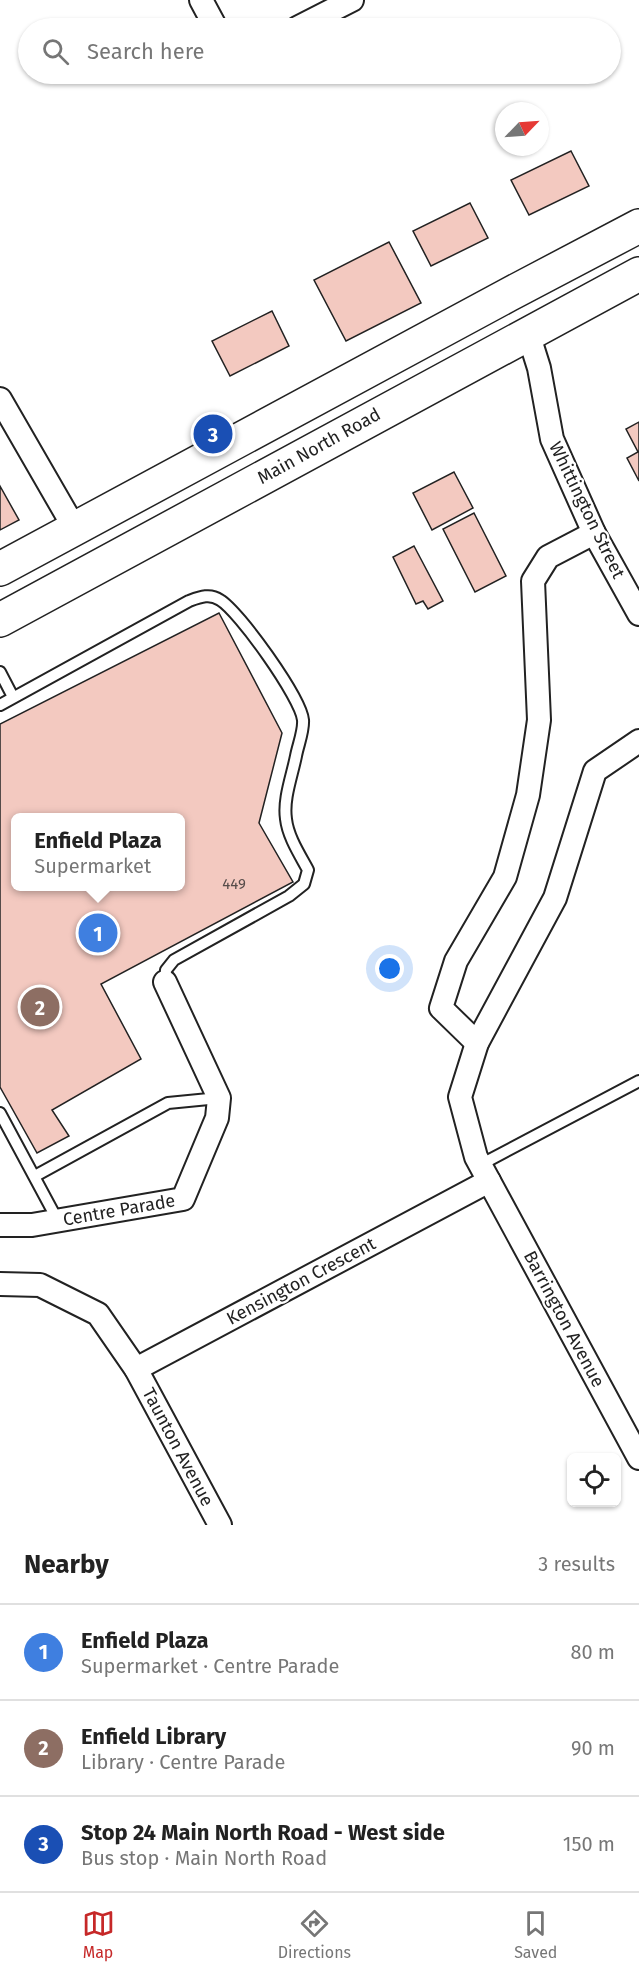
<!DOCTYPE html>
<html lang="en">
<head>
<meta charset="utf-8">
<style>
	:root { --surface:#fff; --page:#f6f6f6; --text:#222; --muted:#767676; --line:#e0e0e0; --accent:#c62828 }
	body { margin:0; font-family:"Fira Sans",sans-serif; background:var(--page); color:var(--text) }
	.controls { position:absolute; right:18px; bottom:18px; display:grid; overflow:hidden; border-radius:9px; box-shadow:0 2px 4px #0004 }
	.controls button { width:54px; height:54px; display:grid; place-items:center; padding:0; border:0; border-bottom:2px solid var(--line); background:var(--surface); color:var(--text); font:30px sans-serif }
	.compass { position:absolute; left:495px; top:102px; width:54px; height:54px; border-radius:50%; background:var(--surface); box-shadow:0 2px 4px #0004; rotate:65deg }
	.you { position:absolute; left:390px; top:969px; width:21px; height:21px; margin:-15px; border:4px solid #fff; border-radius:50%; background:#1a73e8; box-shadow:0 0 0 9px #1a73e833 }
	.badge { display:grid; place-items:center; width:39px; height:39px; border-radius:50%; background:var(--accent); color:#fff; font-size:20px; font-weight:700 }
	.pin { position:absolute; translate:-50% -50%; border:3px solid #fff; box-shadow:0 2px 6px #0006 }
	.popup { position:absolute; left:11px; top:813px; width:174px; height:78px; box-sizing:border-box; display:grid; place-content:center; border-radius:9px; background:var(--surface); filter:drop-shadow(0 2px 4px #0005); font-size:20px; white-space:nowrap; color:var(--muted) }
	.popup b { font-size:22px; color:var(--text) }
	.popup::after { content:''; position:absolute; left:50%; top:100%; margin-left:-12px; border:12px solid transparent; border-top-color:var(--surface) }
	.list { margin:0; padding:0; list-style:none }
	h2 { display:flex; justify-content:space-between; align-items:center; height:78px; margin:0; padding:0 24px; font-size:26px }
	h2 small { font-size:20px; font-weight:400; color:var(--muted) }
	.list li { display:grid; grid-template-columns:39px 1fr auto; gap:18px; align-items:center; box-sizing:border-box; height:96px; padding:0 24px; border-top:2px solid var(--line) }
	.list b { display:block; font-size:22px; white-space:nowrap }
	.list p { margin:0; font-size:20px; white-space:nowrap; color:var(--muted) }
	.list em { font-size:20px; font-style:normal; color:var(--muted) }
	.icon { flex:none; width:33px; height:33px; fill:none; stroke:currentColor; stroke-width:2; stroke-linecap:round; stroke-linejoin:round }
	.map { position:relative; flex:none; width:639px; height:1525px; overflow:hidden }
	.search { position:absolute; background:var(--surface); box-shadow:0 2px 4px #0004; left:18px; right:18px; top:18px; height:66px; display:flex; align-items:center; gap:15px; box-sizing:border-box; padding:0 21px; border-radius:33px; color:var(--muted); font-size:22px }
	.sheet { height:366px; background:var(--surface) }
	nav { display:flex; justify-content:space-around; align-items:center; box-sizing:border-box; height:84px; border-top:2px solid var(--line); background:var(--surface); font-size:16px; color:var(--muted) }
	nav a { display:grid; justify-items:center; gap:3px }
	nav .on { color:var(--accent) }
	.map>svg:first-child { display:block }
</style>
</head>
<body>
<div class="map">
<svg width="639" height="1525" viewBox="0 0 639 1525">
	<rect width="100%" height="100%" fill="#fff"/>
	<!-- building -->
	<g fill="#f3c9c0" stroke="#222" stroke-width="1.5" fill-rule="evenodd">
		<polygon points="571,151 589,186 529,215 511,180"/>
		<polygon points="470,203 488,238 431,266 413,231"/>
		<polygon points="389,242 421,303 346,341 314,280"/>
		<polygon points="272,311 289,346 230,376 212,341"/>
		<polygon points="639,422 639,481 627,458 638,452 626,429"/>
		<polygon points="454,472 473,508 432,530 413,493"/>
		<polygon points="0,486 19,520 0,530"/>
		<polygon points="474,513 506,576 475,592 443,529"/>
		<polygon points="414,546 443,601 428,609 423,601 416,604 393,557"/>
		<path d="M219,613L282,733L259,823L293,882L101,984L141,1059L52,1110L69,1136L37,1153L0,1087V724ZM15,818H180V886H15Z"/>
	</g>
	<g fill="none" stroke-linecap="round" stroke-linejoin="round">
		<defs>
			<g id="service">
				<polyline points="0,672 13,697"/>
				<path d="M0,705L189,601C200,597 210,593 220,600C239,611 301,698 303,720C304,731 298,745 296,756C292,776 283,799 286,819C288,837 300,855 308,870L304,884L289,896L174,960L166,970L165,982"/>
				<polyline points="0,1113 58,1221"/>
				<polyline points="480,1165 639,1081"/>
				<polyline points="35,1176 168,1103 219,1098"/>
			</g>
			<g id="minor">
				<polyline points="201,0 216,28"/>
				<polyline points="297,28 352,0"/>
				<polyline points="528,333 539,368 552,439 594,533 639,614"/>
				<polyline points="0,399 75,529"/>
				<polyline points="639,741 595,771 555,898 477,1043 460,1097 476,1157 639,1458"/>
				<polyline points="477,1043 441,1008 456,961 505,877 528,795 539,720 533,581 548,557 594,533"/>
				<polyline points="0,1225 32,1225 183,1199 217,1118 219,1098 165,982"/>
				<polyline points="0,1284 40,1285 98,1314 136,1369 220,1525"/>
				<polyline points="136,1369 489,1181"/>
			</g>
			<g id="trunk">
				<polyline points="0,569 508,295 639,226"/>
				<polyline points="0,620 639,274"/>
			</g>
		</defs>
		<!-- service casing -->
		<use href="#service" stroke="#222" stroke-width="14"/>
		<!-- minor casing -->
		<use href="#minor" stroke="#222" stroke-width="26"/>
		<!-- trunk casing -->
		<use href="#trunk" stroke="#222" stroke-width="36"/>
		<!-- service -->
		<use href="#service" stroke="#fff" stroke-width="10"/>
		<!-- minor -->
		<use href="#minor" stroke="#fff" stroke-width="22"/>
		<!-- trunk -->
		<use href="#trunk" stroke="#fff" stroke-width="33"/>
	</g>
	<g text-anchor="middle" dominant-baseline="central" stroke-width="4.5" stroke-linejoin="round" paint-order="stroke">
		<!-- number labels -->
		<g font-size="15" fill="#564c4a">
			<text x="234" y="884">449</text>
		</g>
		<!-- street labels -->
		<g font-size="18" fill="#222" stroke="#fff">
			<text transform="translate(319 446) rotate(-29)">Main North Road</text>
			<text transform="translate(587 510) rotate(64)">Whittington Street</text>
			<text transform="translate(119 1210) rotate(-10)">Centre Parade</text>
			<text transform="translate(301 1281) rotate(-28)">Kensington Crescent</text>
			<text transform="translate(564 1319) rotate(62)">Barrington Avenue</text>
			<text transform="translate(178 1447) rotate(62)">Taunton Avenue</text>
		</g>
	</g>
</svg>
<div class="controls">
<button><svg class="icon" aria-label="locate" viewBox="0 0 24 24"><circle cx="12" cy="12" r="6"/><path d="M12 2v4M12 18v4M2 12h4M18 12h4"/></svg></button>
</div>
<svg class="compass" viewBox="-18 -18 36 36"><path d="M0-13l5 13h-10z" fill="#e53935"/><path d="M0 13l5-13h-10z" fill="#767676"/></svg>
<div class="you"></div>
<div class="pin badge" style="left:98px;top:933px;background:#3f7fe0">1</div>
<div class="popup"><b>Enfield Plaza</b>Supermarket</div>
<div class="pin badge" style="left:40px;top:1007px;background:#8d6e63">2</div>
<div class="pin badge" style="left:213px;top:434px;background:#1a4fb4">3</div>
<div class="search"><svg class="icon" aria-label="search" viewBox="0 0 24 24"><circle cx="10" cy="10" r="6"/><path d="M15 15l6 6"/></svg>Search here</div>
</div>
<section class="sheet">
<h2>Nearby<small>3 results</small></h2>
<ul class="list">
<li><span class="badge" style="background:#3f7fe0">1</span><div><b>Enfield Plaza</b><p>Supermarket · Centre Parade</p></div><em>80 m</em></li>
<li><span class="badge" style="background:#8d6e63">2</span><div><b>Enfield Library</b><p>Library · Centre Parade</p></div><em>90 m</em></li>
<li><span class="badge" style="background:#1a4fb4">3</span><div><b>Stop 24 Main North Road - West side</b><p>Bus stop · Main North Road</p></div><em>150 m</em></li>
</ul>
</section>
<nav>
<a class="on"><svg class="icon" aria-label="map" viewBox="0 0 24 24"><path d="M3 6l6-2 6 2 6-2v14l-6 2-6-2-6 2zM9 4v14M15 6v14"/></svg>Map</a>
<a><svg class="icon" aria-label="directions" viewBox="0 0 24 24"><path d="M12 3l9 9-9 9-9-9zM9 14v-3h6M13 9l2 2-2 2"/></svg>Directions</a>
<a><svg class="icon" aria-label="saved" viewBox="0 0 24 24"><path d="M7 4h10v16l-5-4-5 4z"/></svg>Saved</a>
</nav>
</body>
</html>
